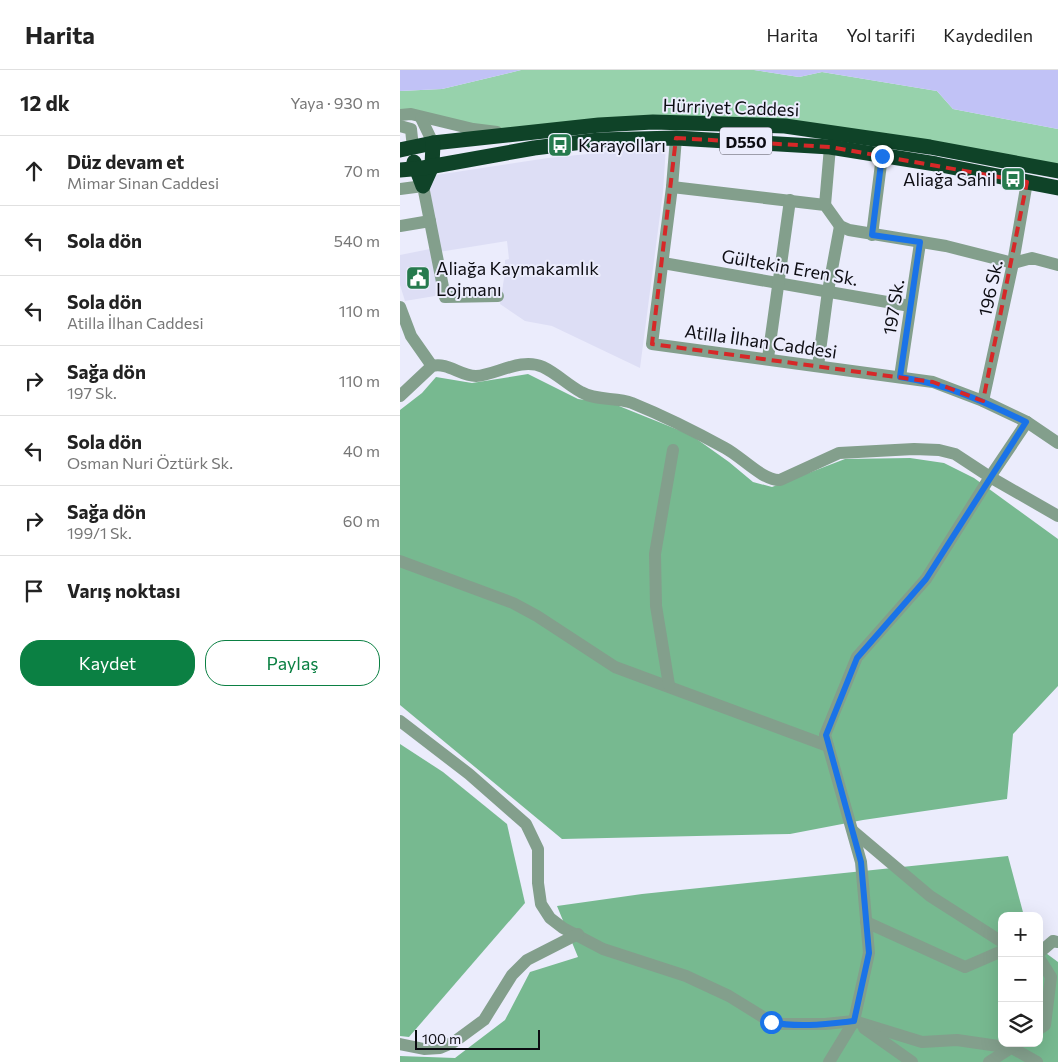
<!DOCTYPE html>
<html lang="tr">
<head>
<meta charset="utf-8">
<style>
	:root { --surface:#fff; --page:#f2f2f2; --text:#222; --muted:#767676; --line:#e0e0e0; --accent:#0b8043 }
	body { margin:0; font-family:Commissioner,sans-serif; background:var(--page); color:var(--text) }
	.controls { position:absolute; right:15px; bottom:15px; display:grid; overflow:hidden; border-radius:10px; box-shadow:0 5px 20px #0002 }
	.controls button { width:45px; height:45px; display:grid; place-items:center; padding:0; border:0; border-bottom:1px solid var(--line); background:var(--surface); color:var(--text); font:25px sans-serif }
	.scale { position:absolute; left:15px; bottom:12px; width:125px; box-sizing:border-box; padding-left:5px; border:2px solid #0c0c12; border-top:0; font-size:14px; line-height:18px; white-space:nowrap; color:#0c0c12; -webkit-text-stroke:4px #ebecfc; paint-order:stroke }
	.stop { position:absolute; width:15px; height:15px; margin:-11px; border:4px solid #1a73e8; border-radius:50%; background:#fff }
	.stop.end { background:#1a73e8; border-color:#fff; box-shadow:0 1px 5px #0008 }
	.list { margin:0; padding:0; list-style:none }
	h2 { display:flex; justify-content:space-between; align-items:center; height:65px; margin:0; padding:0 20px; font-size:21px }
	h2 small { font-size:16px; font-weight:400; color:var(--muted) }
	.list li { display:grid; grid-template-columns:32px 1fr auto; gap:15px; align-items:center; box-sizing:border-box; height:70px; padding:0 20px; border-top:1px solid var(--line) }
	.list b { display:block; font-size:19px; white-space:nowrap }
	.list p { margin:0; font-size:16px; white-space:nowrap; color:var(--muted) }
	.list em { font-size:16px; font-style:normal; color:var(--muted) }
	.actions { display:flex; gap:10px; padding:15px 20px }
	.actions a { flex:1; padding:11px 0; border:1px solid var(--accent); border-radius:20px; text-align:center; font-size:18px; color:var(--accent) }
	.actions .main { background:var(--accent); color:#fff }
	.icon { flex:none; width:28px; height:28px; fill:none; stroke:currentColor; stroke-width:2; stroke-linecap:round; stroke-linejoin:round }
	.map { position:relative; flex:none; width:658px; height:992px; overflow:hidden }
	header { display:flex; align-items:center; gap:30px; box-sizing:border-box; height:70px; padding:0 25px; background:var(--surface); border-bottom:1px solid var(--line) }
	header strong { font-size:24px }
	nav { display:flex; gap:28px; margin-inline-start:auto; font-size:18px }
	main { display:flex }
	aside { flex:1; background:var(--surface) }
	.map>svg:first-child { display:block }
</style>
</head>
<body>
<header>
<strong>Harita</strong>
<nav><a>Harita</a><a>Yol tarifi</a><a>Kaydedilen</a></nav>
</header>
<main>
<aside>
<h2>12 dk<small>Yaya · 930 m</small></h2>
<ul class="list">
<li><svg class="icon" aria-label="ahead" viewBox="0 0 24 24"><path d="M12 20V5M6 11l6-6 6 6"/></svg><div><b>Düz devam et</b><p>Mimar Sinan Caddesi</p></div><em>70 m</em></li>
<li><svg class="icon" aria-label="left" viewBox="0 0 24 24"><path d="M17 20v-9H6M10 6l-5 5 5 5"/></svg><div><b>Sola dön</b></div><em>540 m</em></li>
<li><svg class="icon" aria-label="left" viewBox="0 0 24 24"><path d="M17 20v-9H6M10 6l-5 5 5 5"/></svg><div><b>Sola dön</b><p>Atilla İlhan Caddesi</p></div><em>110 m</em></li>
<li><svg class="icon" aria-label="right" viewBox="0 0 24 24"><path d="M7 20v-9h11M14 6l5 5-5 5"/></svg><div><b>Sağa dön</b><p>197 Sk.</p></div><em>110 m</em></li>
<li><svg class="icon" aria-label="left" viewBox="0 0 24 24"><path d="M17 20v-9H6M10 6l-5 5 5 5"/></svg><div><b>Sola dön</b><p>Osman Nuri Öztürk Sk.</p></div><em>40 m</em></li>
<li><svg class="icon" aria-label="right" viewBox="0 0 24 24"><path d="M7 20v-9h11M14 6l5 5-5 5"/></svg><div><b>Sağa dön</b><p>199/1 Sk.</p></div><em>60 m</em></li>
<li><svg class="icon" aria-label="arrive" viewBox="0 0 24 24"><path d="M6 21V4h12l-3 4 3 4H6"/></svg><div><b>Varış noktası</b></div></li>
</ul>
<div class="actions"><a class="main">Kaydet</a><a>Paylaş</a></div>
</aside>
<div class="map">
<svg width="658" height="992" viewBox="0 0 658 992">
	<rect width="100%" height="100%" fill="#ebecfc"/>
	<!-- built -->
	<g fill="#dddef5">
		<polygon points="266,76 263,122 240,298 152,256 125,251 100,234 105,202 105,190 109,189 107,171 39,182 29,113 36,105 148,88"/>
		<polygon points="30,179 38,220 35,226 5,231 0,215 0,185"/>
	</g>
	<!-- green -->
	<polygon fill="#97d2ac" points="121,0 354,0 399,7 422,2 537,21 553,39 658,59 658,101 385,56 253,52 117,65 0,45 0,21 42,19"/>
	<!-- forest -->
	<g fill="#77b990">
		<polygon points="128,304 178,329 214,334 291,365 329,392 353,412 372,417 445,389 510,388 544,393 574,408 658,469 658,616 613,664 607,729 463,750 390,764 162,769 0,635 0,340 22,323 36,307 72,313"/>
		<polygon points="0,674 43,702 107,754 125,833 9,967 0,966"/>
		<polygon points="608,786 624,846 602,846 602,973 639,973 639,878 658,892 658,992 0,992 0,986 55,988 105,950 130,902 178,887 157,836 242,824"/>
	</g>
	<!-- water -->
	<g fill="#c1c2f6">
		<polygon points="0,0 121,0 42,19 0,21"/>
		<polygon points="354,0 658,0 658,59 553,39 537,21 422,2 399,7"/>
	</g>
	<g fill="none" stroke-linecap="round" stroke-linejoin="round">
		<!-- minor -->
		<g stroke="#839f8c" stroke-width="12">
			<polyline points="0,45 11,44 73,59 97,62"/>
			<polyline points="21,48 33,73"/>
			<polyline points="0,56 11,59 13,78"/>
			<polyline points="276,68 272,117 252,274 533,312 583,331 627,352 658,373"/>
			<polyline points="272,117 425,135 440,156 449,160 546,176 613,193 632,188 658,195"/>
			<polyline points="0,119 23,116 45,227 98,226"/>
			<polyline points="425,135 430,77"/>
			<polyline points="0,156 30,151"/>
			<polyline points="472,165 482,86"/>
			<polyline points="263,193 510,236"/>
			<polyline points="0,237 11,266 32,296"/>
			<polyline points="368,288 390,130"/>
			<polyline points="418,296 428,221 440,156"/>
			<polyline points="500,307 520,173"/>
			<path d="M0,326L32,296C48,292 60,306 76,306C96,305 121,287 143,297C156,303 168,315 181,322C196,331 216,327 232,333C264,346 296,362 325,378C342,387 363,411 380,410L439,383L514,379L539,380L555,384L590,407L526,509L457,587L425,665L461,792L469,883L454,951L522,972L557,970L612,978L637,992"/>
			<polyline points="583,331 613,193 627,112"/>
			<polyline points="627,352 590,407 658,446"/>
			<polyline points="0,491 113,533 137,546 215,597 428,676"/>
			<polyline points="269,615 256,536 255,484 273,380"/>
			<polyline points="0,651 69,704 126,754 138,779 138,813 141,834 150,848 163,858 203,879 286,906 329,926 371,952 383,954 425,954 454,951"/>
			<polyline points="453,761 530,826 602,872"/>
			<polyline points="466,852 565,897 602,881"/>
			<polyline points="639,883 653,871 658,872"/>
			<polyline points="639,888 651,907 645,955 639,959"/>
			<polyline points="464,958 512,992"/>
			<polyline points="0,974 24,979 40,978 54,972 84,950 112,905 127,890 178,864"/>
			<polyline points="429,992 454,951"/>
			<polyline points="589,992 614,976"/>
		</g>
		<!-- highway -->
		<g stroke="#0f4328" stroke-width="15">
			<polyline points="0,80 33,73 199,55 253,52 385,56 530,77 658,101"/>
			<polyline points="14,92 23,116 32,96 33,73"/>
			<polyline points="0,100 23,98 134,78 199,70 276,68 430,77 536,94 658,118"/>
		</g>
	</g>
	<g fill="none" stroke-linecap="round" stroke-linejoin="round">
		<!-- route -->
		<path stroke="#1a73e8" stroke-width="6" d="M371,952C398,958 427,954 454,951L469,883L461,792L426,665L457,588L526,509L626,352C585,332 546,314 500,307L520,172L472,165L482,86"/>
	</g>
	<!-- marked area -->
	<path fill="none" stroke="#d62828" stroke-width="4" stroke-dasharray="10 6" stroke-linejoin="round" d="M276,68L430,77L627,112L583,331L533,312L252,274Z"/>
	<!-- icons -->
	<defs>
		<symbol id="bus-square" viewBox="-11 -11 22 22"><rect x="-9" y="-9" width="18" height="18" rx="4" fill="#267a4d" stroke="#ebecfc"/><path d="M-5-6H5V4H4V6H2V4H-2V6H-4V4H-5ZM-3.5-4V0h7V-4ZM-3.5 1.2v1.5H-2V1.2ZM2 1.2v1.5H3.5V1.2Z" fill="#fff"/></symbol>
		<symbol id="civic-square" viewBox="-11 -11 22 22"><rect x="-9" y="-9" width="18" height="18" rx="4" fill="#267a4d" stroke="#ebecfc"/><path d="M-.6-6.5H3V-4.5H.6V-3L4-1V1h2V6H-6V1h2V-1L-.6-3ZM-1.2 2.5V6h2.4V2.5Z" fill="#fff"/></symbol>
	</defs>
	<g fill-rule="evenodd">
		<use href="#bus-square" x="146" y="61" width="28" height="28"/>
		<use href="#bus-square" x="599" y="95" width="28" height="28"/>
		<use href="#civic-square" x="4" y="194" width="28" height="28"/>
	</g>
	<g text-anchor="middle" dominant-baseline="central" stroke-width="4" stroke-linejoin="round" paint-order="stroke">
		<!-- shield labels -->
		<rect fill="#ebecfc" stroke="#4f4f58" stroke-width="1" x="320" y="57.5" width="52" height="27" rx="4"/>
		<g font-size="16" font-weight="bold" fill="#0c0c12">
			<text x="346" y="71">D550</text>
		</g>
		<!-- street labels -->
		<g font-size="18" fill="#0c0c12" stroke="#ebecfc">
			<text transform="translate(331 37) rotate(2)">Hürriyet Caddesi</text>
			<text transform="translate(390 197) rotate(10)">Gültekin Eren Sk.</text>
			<text transform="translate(590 218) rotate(-78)">196 Sk.</text>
			<text transform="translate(493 237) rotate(-81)">197 Sk.</text>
			<text transform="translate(361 271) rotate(8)">Atilla İlhan Caddesi</text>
		</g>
		<!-- poi labels -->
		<g font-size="18" fill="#0c0c12" stroke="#ebecfc" text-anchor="start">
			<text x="178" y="75">Karayolları</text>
			<text x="596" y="109" text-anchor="end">Aliağa Sahil</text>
			<text x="36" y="198">Aliağa Kaymakamlık<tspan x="36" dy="21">Lojmanı</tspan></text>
		</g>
	</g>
</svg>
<div class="controls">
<button>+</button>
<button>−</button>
<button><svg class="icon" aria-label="layers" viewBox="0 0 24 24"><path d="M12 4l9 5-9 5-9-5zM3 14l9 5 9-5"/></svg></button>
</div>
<div class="scale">100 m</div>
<div class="stop" style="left:371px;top:952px"></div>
<div class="stop end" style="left:482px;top:86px"></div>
</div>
</main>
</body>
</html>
